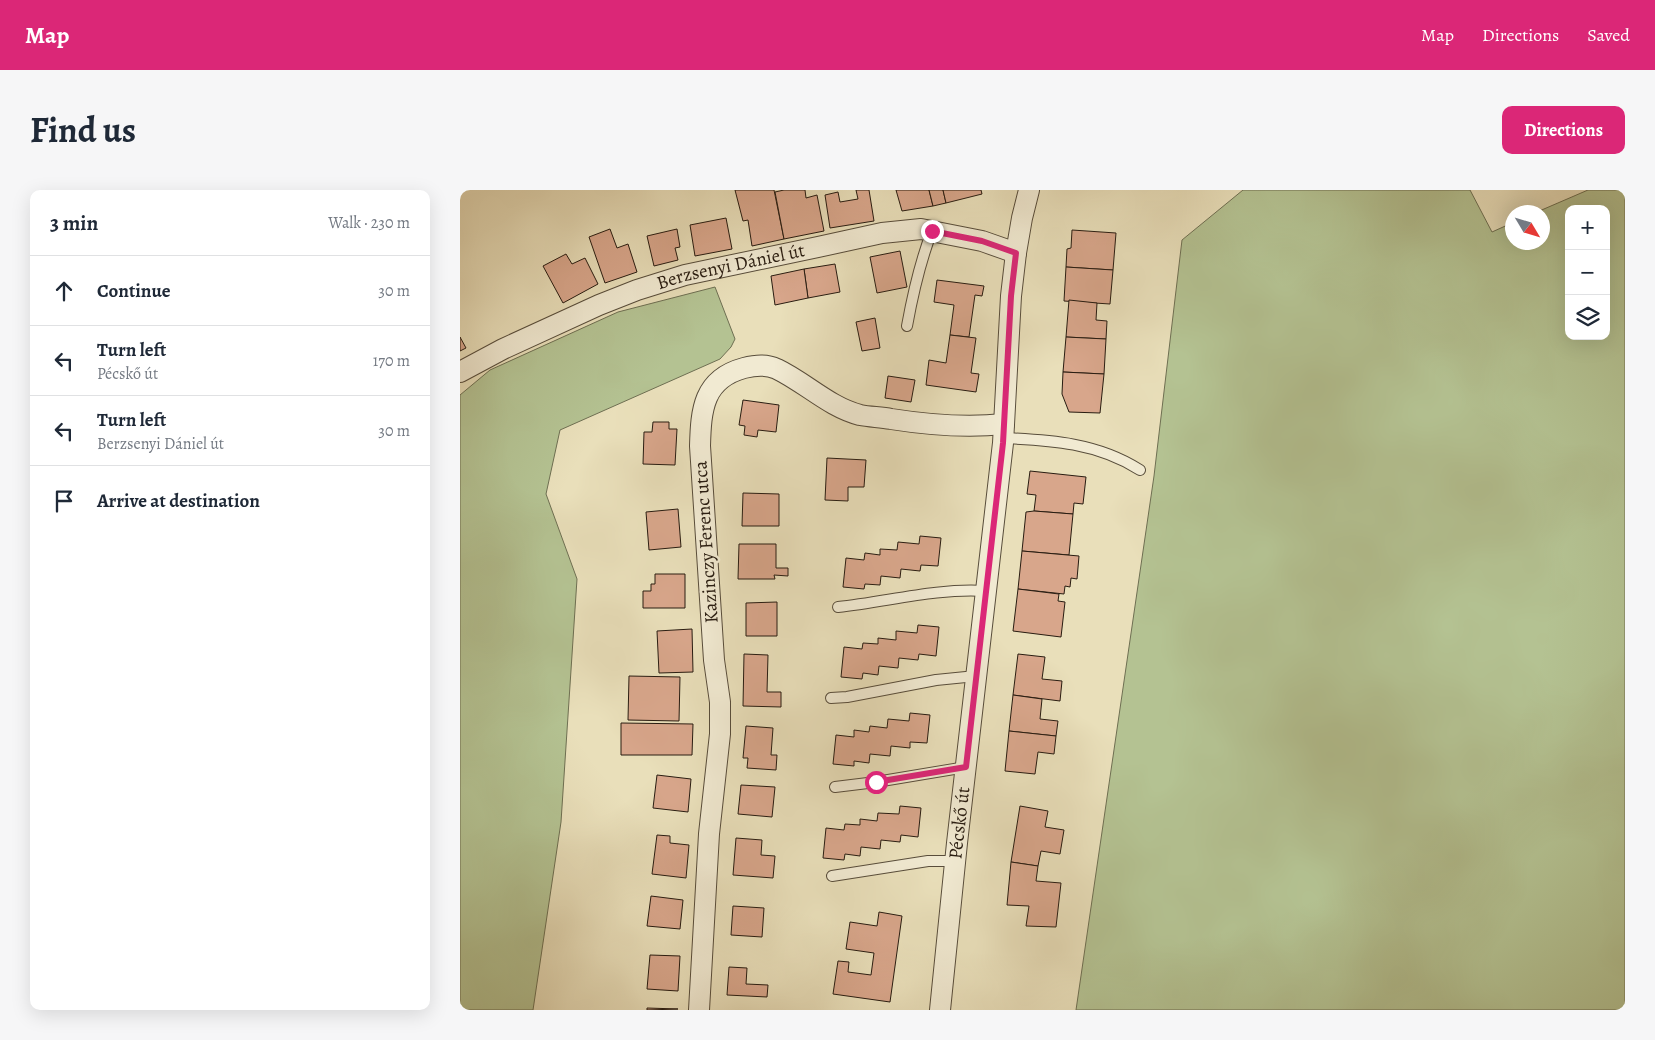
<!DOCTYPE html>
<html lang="en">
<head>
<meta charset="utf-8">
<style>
	:root { --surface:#fff; --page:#f6f6f7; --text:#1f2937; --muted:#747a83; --line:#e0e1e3; --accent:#db2777 }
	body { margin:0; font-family:Alegreya,serif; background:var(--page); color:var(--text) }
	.controls { position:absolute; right:15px; top:15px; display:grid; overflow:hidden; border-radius:10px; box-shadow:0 5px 20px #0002 }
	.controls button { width:45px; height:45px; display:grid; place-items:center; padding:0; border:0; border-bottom:1px solid var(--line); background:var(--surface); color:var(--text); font:25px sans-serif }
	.compass { position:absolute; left:1045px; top:15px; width:45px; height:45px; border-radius:50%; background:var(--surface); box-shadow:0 5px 20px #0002; rotate:128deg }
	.stop { position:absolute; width:15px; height:15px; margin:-11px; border:4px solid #db2777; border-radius:50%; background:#fff }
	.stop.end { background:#db2777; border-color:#fff; box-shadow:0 1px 5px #0008 }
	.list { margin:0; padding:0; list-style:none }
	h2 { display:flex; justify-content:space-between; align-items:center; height:65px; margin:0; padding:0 20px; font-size:21px }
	h2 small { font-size:16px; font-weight:400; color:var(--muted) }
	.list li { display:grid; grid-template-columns:32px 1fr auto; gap:15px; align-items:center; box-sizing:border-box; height:70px; padding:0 20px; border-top:1px solid var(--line) }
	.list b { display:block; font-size:19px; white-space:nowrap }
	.list p { margin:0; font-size:16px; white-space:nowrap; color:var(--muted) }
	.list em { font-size:16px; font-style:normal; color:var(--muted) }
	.icon { flex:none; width:28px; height:28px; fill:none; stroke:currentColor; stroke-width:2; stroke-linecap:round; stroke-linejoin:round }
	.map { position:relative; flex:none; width:1165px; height:820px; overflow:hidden; border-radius:10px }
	header { display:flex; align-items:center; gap:30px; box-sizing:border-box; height:70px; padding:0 25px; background:var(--accent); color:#fff }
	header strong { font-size:24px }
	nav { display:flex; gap:28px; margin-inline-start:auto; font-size:18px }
	.intro { display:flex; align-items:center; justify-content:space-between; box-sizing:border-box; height:120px; padding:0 30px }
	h1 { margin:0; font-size:35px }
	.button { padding:12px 22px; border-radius:10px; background:var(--accent); color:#fff; font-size:18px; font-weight:700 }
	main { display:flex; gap:30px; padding:0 30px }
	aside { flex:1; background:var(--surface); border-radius:10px; box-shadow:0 5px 20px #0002 }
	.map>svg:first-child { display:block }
</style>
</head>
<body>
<header>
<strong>Map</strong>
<nav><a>Map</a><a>Directions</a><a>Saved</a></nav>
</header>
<div class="intro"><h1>Find us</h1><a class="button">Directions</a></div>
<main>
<aside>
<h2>3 min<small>Walk · 230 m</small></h2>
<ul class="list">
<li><svg class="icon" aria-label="ahead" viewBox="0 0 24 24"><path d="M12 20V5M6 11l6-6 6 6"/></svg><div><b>Continue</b></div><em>30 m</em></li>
<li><svg class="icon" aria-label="left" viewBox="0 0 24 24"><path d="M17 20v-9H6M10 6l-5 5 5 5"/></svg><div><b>Turn left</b><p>Pécskő út</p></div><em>170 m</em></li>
<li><svg class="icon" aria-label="left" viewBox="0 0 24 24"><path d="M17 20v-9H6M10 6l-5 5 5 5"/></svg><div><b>Turn left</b><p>Berzsenyi Dániel út</p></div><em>30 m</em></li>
<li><svg class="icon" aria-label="arrive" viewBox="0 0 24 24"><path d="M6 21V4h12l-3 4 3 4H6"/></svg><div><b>Arrive at destination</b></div></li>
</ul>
</aside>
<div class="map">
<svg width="1165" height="820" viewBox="0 0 1165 820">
	<rect width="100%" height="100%" fill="#e9dfba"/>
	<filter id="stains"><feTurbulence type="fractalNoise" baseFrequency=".004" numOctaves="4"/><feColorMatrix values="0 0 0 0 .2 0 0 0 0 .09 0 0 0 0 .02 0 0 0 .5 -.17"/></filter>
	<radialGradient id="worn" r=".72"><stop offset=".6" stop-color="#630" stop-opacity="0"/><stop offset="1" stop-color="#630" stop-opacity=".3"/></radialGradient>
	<!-- green -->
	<g fill="#b4c292" stroke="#6e6f52" fill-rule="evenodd">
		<path d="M783,0H1010L1032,42L1052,33V52H1082V22H1077L1128,0H1165V820H616L694,286L722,50ZM1109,19H1146V146H1109Z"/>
		<polygon points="255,97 275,149 271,157 260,169 100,240 86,304 117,389 101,632 73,820 0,820 0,205 30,180 158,122"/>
	</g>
	<!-- building -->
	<g fill="#d8a68b" stroke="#281c11">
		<polygon points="275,0 314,0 324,49 292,56 288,30 283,31"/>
		<polygon points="324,0 345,0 346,8 357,5 364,41 324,49 315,2"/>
		<polygon points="396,0 409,0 414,31 370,38 365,5 378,2 380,12 398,9"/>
		<polygon points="436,0 469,0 473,16 442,21"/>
		<polygon points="469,0 483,0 486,13 473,16"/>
		<polygon points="483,0 521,0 522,4 486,13"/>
		<polygon points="266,28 272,59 235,66 230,35"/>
		<polygon points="150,39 157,58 168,54 177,82 145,93 129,47"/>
		<polygon points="217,39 220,57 215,58 218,70 194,76 187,46"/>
		<polygon points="612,40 656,43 653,80 606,77 607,59 611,58"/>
		<polygon points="440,61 447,97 417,103 410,67"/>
		<polygon points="106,64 112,74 125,68 138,94 103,113 83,76"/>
		<polygon points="375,74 380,102 348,108 344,79"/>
		<polygon points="606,77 653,80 650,114 604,111"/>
		<polygon points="344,79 348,108 315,115 311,86"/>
		<polygon points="477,90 524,96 522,106 515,105 509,147 490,145 494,115 474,112"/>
		<polygon points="609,110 637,113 636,130 647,131 646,149 606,147"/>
		<polygon points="415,128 420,158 402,161 396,132"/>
		<polygon points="490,145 516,148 511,183 519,184 516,202 466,195 469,170 486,173"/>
		<polygon points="0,147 6,158 0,161"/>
		<polygon points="606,147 646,149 644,184 603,182"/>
		<polygon points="603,182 644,184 640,223 609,222 602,204"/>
		<polygon points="428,186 455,190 451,212 425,208"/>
		<polygon points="283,210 319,215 316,242 298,240 297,247 284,245 285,236 279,235"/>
		<polygon points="193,232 209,232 209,239 217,239 215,275 183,274 184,242 192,242"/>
		<polygon points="367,268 406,270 404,297 388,297 388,311 365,310"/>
		<polygon points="570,281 626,287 623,314 614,313 613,324 574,321 576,305 567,304"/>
		<polygon points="283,303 319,304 319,336 282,336"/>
		<polygon points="218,319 221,357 189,360 186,322"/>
		<polygon points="574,321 613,324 609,365 562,361 566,322"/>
		<polygon points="460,346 481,348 478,376 461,375 460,381 441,379 440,388 421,386 420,395 405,394 404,399 383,397 386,368 404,370 405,363 420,365 420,359 437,360 438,352 459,354"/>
		<polygon points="279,354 316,354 316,378 328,378 328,386 314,385 315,389 278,389"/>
		<polygon points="562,361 619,366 617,389 611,388 610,397 605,396 604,404 558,399"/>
		<polygon points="195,384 225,384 225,418 183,418 183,401 191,401 191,394 195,394"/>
		<polygon points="558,399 599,404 598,411 605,412 601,447 553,441"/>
		<polygon points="317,412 317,446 286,446 286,413"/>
		<polygon points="458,435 479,437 476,466 459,464 458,470 439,468 438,478 419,476 418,485 403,483 402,489 381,487 384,457 402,459 403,453 418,454 418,448 436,450 436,441 457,443"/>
		<polygon points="232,439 233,482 199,483 197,441"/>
		<polygon points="284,464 308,465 307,502 321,502 321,517 283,516"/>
		<polygon points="558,464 585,467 582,489 602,491 600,511 553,505"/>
		<polygon points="169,486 220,487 219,531 168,530"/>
		<polygon points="553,505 582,509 580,529 598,531 596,546 549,541"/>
		<polygon points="450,523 470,525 467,553 450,552 450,558 431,556 430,566 410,564 409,573 394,571 394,576 373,574 376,545 394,547 394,540 409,542 410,536 427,538 428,529 449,531"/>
		<polygon points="161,533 233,534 232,565 161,565"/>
		<polygon points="286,536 313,538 311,565 317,565 316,580 287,578 288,568 283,568"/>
		<polygon points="549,541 596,546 594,564 578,562 575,584 545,581"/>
		<polygon points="197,585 231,589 228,622 193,618"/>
		<polygon points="281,595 315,597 312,627 278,624"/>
		<polygon points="440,616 461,618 458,647 441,645 440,652 421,650 420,659 401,657 400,666 385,664 384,670 363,668 366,638 384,640 385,634 400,635 400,629 417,631 418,623 439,624"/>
		<polygon points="560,616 588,621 585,637 604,640 600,664 581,661 578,676 551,672"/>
		<polygon points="197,645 210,646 210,653 229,655 226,688 192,684"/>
		<polygon points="276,648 302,650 301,665 315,666 313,688 273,685"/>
		<polygon points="551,672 578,676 576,691 601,693 596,737 566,736 569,716 547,715"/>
		<polygon points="191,706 223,710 220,739 187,736"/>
		<polygon points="273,716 304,718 302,747 271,745"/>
		<polygon points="419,722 442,726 430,812 373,804 378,771 389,772 388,782 411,785 414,763 386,759 390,732 417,736"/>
		<polygon points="190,765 220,766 218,801 187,799"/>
		<polygon points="269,777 287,778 286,794 308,795 307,807 267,805"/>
		<polygon points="187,818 218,819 187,820"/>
	</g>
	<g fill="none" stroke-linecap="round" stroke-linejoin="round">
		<defs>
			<g id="lane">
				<path d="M447,136C453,103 460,72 472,41"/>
				<path d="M543,248C591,250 638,253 680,280"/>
				<path d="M378,417C427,412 475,398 525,401"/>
				<polyline points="371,508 387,507 476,490 516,486"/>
				<polyline points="375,597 416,592 506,577"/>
				<polyline points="372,686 468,671 495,671"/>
			</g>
			<g id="street">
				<path id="s1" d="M0,182L43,159L139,115L177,100L225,85L358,57L422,43L461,39L522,51L556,63"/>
				<path d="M239,820L249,644L260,544V512L254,470L240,256C241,220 243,189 284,178C296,175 306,174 317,179C346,193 369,217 400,225C410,227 421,227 431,229C469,235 506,238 544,234"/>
				<path id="s2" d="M480,820L497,653L543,253L551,106L556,63L562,28L569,0"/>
			</g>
		</defs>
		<!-- lane casing -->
		<use href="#lane" stroke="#584d3b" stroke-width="12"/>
		<!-- street casing -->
		<use href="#street" stroke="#584d3b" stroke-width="22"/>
		<!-- lane -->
		<use href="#lane" stroke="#f1ead2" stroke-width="10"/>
		<!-- street -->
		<use href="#street" stroke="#f1ead2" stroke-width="20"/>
	</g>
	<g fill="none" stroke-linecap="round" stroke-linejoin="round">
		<!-- route -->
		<polyline stroke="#db2777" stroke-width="6" points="416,592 506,577 543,253 551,106 556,63 522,51 472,41"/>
	</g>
	<g text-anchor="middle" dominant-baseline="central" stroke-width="5" stroke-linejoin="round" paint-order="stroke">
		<!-- street labels -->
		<g font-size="19" fill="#281c11" stroke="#f1ead2">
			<text stroke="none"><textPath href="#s1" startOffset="292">Berzsenyi Dániel út</textPath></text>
			<text transform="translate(246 352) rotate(-94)">Kazinczy Ferenc utca</text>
			<text stroke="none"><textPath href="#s2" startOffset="188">Pécskő út</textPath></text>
		</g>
	</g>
	<rect width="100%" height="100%" filter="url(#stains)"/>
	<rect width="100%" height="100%" fill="url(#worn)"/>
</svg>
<div class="controls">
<button>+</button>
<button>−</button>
<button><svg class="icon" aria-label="layers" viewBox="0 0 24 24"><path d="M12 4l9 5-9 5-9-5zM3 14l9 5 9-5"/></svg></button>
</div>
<svg class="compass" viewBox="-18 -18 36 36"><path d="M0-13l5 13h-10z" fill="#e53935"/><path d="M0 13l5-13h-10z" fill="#747a83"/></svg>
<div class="stop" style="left:416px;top:592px"></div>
<div class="stop end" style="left:472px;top:41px"></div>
</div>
</main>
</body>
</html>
